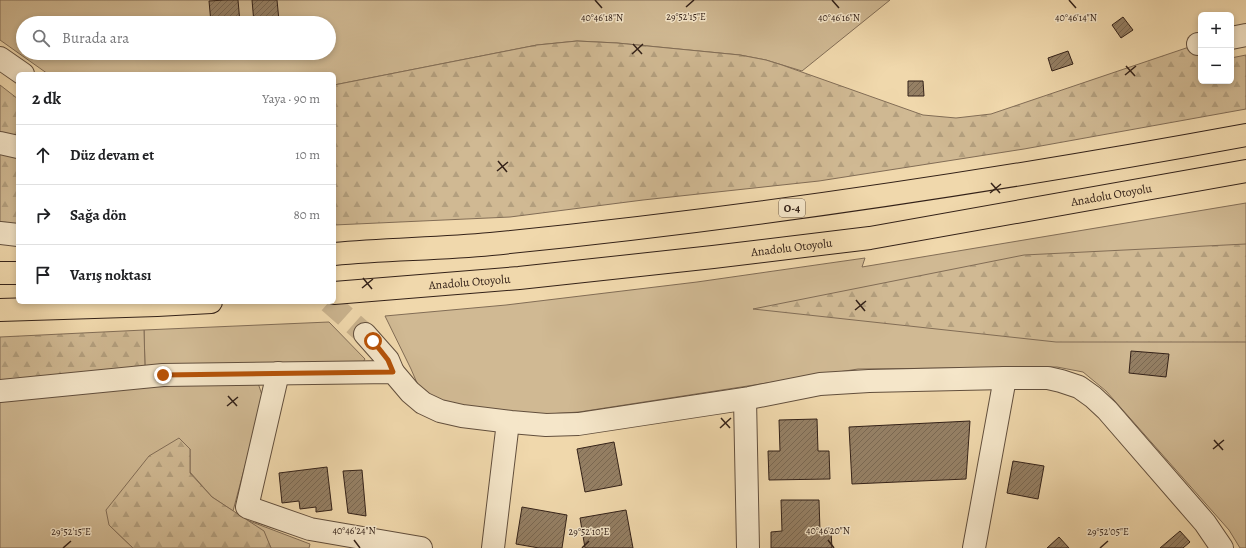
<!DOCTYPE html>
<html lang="tr">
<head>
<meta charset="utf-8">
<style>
	:root { --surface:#fff; --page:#f2f2f2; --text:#202124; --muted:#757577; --line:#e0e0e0 }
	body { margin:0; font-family:Alegreya,serif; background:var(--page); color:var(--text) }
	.controls { position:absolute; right:12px; top:12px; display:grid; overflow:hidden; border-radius:6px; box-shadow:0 2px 6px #0003 }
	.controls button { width:36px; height:36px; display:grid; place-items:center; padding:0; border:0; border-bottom:1px solid var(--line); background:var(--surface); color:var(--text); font:20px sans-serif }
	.stop { position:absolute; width:12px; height:12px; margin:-9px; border:3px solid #b45309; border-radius:50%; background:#fff }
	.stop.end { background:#b45309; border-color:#fff; box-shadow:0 1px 4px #0008 }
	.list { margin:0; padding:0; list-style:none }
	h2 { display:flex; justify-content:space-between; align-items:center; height:52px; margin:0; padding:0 16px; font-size:17px }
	h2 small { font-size:13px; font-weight:400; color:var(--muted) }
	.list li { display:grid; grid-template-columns:26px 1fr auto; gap:12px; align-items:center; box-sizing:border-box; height:60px; padding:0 16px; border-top:1px solid var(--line) }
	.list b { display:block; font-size:15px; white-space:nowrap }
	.list em { font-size:13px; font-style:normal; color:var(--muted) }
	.icon { flex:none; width:22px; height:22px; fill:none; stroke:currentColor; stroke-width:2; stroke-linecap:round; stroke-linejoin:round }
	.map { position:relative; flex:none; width:1246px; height:548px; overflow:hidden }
	.search { position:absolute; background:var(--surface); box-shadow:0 2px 6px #0003; left:16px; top:16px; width:320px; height:44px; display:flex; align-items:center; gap:10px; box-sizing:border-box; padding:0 14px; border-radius:22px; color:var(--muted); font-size:15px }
	.panel { position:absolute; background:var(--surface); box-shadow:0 2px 6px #0003; left:16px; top:72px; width:320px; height:232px; border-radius:6px }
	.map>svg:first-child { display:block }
</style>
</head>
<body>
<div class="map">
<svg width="1246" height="548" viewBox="0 0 1246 548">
	<defs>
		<pattern id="forest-firs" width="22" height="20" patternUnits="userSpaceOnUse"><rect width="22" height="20" fill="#d0b993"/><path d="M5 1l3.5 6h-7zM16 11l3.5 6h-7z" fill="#b39f7e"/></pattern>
		<pattern id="building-hatch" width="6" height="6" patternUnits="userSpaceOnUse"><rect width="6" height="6" fill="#958065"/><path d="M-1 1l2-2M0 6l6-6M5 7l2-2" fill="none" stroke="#7a6852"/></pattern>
	</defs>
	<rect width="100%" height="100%" fill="#f0d8ac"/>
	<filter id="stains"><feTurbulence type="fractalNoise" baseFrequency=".005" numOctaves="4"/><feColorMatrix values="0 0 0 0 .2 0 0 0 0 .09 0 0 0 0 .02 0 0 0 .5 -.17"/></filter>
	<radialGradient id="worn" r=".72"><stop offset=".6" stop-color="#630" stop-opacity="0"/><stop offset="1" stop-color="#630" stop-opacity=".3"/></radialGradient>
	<!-- grass -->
	<g fill="#d0b993" stroke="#826d56" fill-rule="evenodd">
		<path d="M0,0H890L802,71L766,60L740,55L617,43L577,41L537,45L334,85V74H48L0,40ZM23,23H329V53H23Z"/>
		<polygon points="1246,203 1246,548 1240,548 1229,530 1106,391 1083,372 1057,367 858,369 579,412 532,415 464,407 434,400 420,390 411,369 385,316 506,305 697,282 865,258 862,267"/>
		<polygon points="329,322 365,359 362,364 145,367 144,330"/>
		<polygon points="256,377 262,395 261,406 233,511 212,497 190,472 190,449 109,525 133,548 0,548 0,402 153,385"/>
		<polygon points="244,519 310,544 309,548 271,548 263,531"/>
	</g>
	<!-- forest -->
	<g fill="url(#forest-firs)" stroke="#826d56">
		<polygon points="577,41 617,43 740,55 766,60 782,65 923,115 956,118 991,114 1198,44 1201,58 1201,81 1231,81 1231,58 1246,55 1246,109 1024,149 819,181 643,200 510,217 334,225 334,85 537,45"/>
		<polygon points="0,85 18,99 18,140 0,136"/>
		<polygon points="0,153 18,157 18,226 0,225"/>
		<polygon points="1246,244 1246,342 1056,342 753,309 1024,255"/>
		<polygon points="144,330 145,367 0,381 0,337"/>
		<polygon points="179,438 190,449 190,473 212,497 264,531 271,548 133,548 109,525 106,510 149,456"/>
	</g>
	<!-- building -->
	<g fill="url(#building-hatch)" stroke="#332118">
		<polygon points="225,0 238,0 240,23 211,23 209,1"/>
		<polygon points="252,0 277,0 279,21 274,22 275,23 254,23"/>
		<polygon points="1123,17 1133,30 1121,38 1112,25"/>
		<polygon points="1068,51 1073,64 1052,71 1048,58"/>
		<polygon points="908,81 923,81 924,96 908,96"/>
		<polygon points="1131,351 1169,354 1166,377 1129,373"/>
		<polygon points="817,419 818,451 829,451 830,479 769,480 768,451 780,451 779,420"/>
		<polygon points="970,421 966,479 852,484 849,427"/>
		<polygon points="614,442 622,485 585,492 577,449"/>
		<polygon points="1013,461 1044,466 1038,499 1007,493"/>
		<polygon points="327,467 332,510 316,512 316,507 300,509 299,501 282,503 279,473"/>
		<polygon points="362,470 366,516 348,513 343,471"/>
		<polygon points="781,500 819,500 820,531 831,531 832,548 771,548 771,532 782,531"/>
		<polygon points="522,507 567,515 562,548 539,548 516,544"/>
		<polygon points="626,510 633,548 585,548 580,518"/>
		<polygon points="1180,531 1190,542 1183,548 1160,548"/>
		<polygon points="1059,537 1069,548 1047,548"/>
	</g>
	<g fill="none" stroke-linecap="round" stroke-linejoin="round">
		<!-- minor-tunnel -->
		<polyline stroke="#cab38e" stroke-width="22" stroke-dasharray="22 11" stroke-linecap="butt" points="329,302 365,334"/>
		<defs>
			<g id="minor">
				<polyline points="1231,38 1246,35"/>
				<polyline points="1198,44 1201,44"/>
				<polyline points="0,58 23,74"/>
				<polyline points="0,143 18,147"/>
				<polyline points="0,233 18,235"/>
				<polyline points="365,334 388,360 393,372"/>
				<polyline points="278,373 247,507 310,529 421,548"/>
				<polyline points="0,391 163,375 393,372 410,392 423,403 440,411 462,416 511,422 546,425 578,424 749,398 820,384 869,381 1005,378 1048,378 1061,381 1079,387 1093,397 1107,410 1205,523 1222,548"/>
				<polyline points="745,399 748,548"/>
				<polyline points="493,548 508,422"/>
				<polyline points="974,548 1005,378"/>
			</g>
			<g id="highway">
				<path d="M334,254C386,249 439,249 491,244C744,219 996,181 1246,135"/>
				<polyline points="0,273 18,273"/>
				<path id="s1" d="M334,293L519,278L713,257L870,238L1246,171"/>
				<polyline points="0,310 157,305 211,302"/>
			</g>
		</defs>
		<!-- minor casing -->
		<use href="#minor" stroke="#624f3d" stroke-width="24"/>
		<!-- highway casing -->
		<use href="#highway" stroke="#332118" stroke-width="24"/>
		<!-- minor -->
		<use href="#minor" stroke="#f5e6c9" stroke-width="22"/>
		<!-- highway -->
		<use href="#highway" stroke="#f0d8ac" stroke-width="22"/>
	</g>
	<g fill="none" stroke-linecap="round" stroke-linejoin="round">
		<!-- route -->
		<polyline stroke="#b45309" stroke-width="5" points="163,375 393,372 388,360 373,341"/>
	</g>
	<!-- ticks -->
	<path fill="none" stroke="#332118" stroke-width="1.5" d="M595,0L602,8M832,0L839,8M1069,0L1076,8M686,7L694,0M633,44L642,54M632,54L643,44M1126,66L1135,76M1125,75L1136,66M498,161L507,172M497,171L508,162M991,183L1000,193M990,193L1001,184M363,278L372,289M362,288L373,279M856,300L865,311M855,310L866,301M228,396L237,406M227,406L238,397M721,418L730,428M720,428L731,418M1214,440L1223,450M1213,449L1224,440M354,540L360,548M828,540L834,548M63,548L71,541M582,548L589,541M1100,548L1108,541"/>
	<g text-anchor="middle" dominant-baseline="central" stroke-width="3" stroke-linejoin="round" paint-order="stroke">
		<!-- shield labels -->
		<rect fill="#f5e6c9" stroke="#6d5c4d" stroke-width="1" x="779" y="199" width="26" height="18" rx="3"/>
		<g font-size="11" font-weight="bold" fill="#332118">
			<text x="792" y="208">O-4</text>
		</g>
		<!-- street labels -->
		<g font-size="12" fill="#332118" stroke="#f5e6c9">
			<text stroke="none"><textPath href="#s1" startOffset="784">Anadolu Otoyolu</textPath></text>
			<text stroke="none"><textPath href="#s1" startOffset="460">Anadolu Otoyolu</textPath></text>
			<text stroke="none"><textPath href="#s1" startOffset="136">Anadolu Otoyolu</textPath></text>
		</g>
	</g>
	<g font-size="10" text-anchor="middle" fill="#332118" stroke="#f5e6c9" stroke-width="3" stroke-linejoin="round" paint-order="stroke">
		<text x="686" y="20">29°52'15"E</text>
		<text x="602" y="21">40°46'18"N</text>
		<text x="839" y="21">40°46'16"N</text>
		<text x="1076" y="21">40°46'14"N</text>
		<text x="354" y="534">40°46'24"N</text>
		<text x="828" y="534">40°46'20"N</text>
		<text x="71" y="535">29°52'15"E</text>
		<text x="589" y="535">29°52'10"E</text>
		<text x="1108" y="535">29°52'05"E</text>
	</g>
	<rect width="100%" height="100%" filter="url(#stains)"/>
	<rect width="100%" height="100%" fill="url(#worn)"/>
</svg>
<div class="controls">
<button>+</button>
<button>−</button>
</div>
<div class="stop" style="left:373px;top:341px"></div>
<div class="stop end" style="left:163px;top:375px"></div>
<div class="search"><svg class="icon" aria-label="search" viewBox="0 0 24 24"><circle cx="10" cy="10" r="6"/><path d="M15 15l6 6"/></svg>Burada ara</div>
<section class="panel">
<h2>2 dk<small>Yaya · 90 m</small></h2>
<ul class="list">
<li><svg class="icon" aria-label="ahead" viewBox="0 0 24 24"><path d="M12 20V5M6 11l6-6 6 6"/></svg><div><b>Düz devam et</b></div><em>10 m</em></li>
<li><svg class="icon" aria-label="right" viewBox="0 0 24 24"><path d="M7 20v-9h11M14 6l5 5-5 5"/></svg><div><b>Sağa dön</b></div><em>80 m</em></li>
<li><svg class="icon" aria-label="arrive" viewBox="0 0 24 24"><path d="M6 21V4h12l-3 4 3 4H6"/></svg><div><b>Varış noktası</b></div></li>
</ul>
</section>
</div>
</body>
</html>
